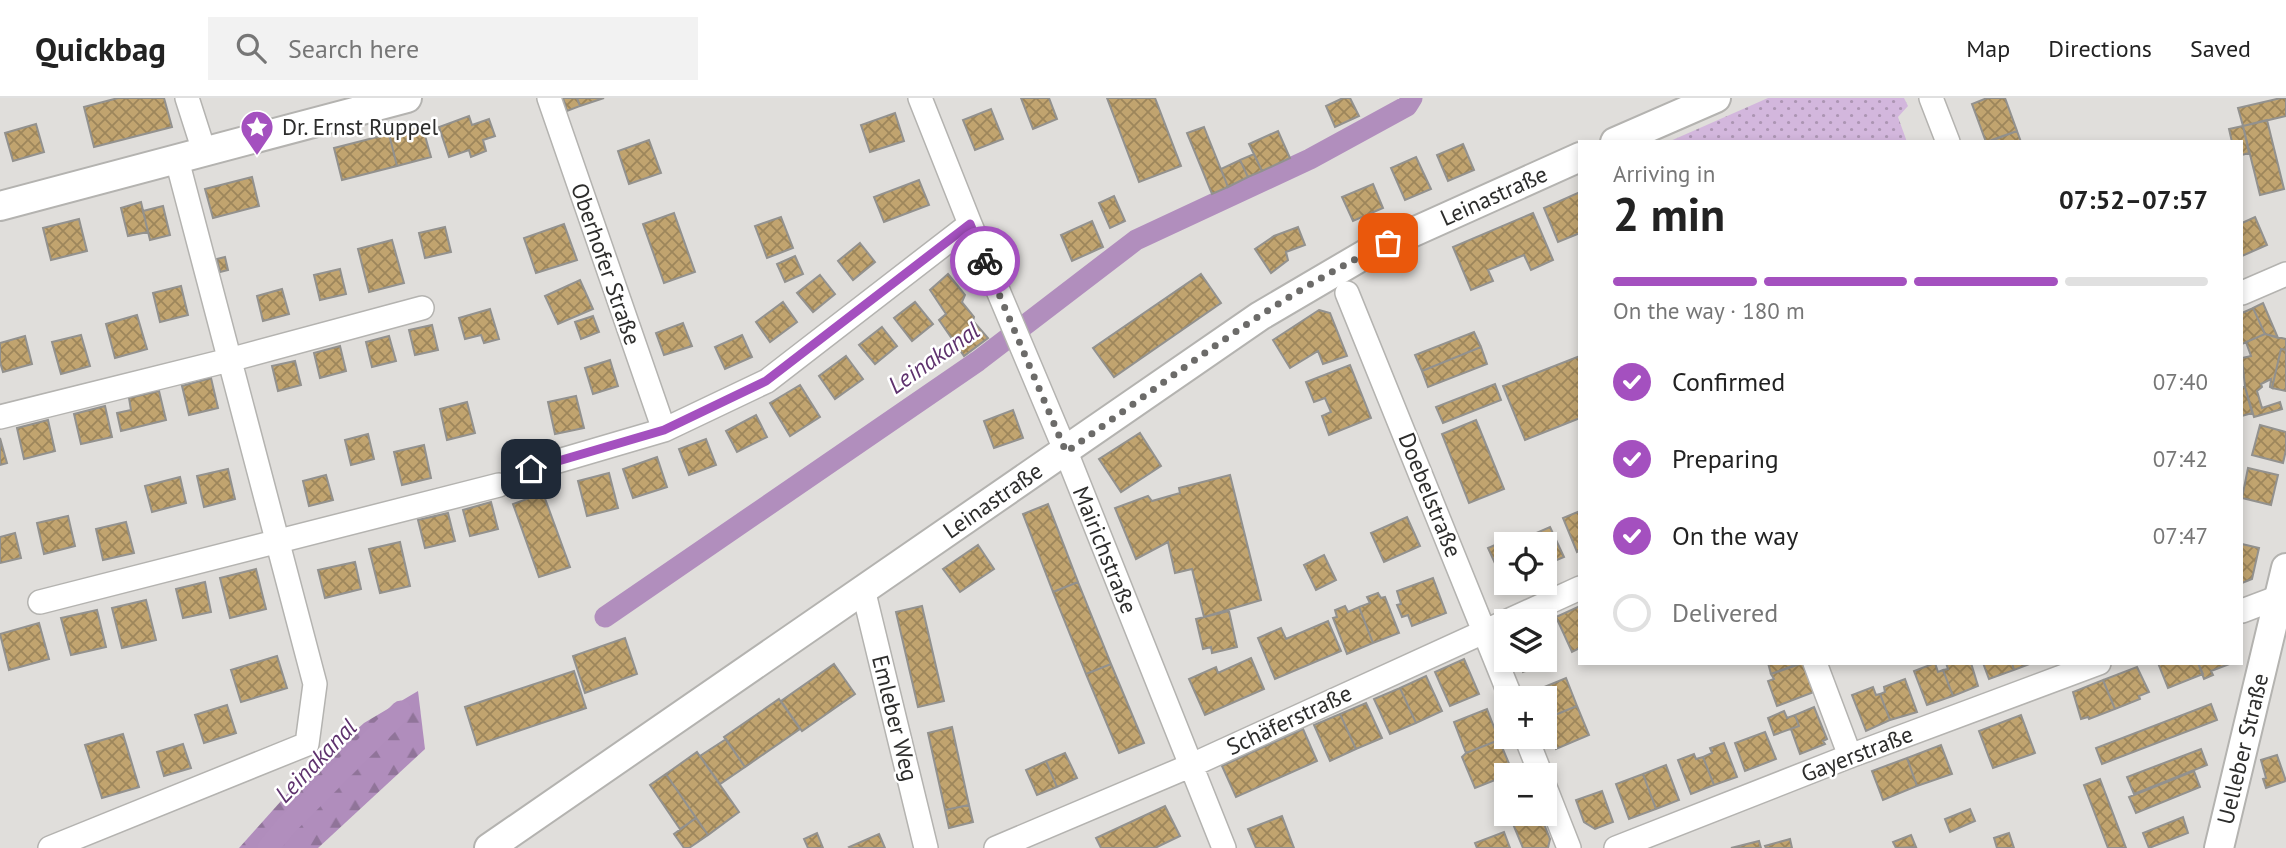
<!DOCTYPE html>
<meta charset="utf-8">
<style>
body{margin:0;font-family:"PT Sans",sans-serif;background:#f2f2f2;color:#222;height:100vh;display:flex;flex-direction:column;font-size:26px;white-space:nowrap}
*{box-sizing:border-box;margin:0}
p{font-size:23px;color:#767676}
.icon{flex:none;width:38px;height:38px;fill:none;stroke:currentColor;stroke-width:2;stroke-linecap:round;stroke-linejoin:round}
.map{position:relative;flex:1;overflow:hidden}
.sheet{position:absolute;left:1578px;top:42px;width:665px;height:525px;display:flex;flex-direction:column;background:#fff;border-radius:0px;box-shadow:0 4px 10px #0003}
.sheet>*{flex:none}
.buttons{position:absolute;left:1494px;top:434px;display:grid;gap:14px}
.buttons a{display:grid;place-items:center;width:63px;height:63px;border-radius:0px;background:#fff;box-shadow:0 4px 10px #0003;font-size:35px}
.pin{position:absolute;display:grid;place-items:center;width:60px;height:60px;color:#fff;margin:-30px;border-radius:14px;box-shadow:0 4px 10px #0006}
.courier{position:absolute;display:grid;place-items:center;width:70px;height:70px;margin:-35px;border:5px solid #a450bf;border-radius:50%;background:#fff;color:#222;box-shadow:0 2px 9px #0007}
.overview em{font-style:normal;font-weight:700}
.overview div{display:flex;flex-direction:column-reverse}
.overview{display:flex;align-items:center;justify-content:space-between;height:119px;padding:0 35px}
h1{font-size:46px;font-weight:700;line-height:52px}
.bar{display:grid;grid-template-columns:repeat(4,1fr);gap:10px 7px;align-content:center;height:84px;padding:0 35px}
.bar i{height:9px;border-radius:5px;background:#e0e0e0}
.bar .on{background:#a450bf}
.bar p{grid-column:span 4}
ol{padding:0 35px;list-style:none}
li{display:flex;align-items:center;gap:21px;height:77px}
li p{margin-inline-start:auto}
li .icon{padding:7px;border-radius:50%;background:#a450bf;color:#fff;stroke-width:4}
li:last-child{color:#767676}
li i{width:38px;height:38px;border:4px solid #e0e0e0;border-radius:50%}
header{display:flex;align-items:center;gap:42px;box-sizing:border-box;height:98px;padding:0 35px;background:#fff;border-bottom:2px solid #e0e0e0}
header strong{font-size:33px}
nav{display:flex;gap:38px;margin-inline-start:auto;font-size:24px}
.search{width:490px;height:63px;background:#f2f2f2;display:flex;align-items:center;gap:18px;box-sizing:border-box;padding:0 24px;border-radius:0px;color:#767676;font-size:26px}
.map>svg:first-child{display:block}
.forest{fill:url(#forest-firs)}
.park{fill:url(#park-dots)}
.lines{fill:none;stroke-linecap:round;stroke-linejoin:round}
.canal{stroke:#b18ebd;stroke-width:21}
.building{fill:url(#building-cross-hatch);stroke:#92918e;stroke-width:2}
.minor-casing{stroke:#b4b3b0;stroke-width:26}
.tertiary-casing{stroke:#b4b3b0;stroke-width:32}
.minor{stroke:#fff;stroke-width:23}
.tertiary{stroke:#fff;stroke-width:28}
.done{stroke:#6c6b69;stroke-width:7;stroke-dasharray:0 12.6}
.route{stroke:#a450bf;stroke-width:9}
.labels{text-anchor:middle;stroke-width:5;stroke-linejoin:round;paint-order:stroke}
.poi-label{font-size:23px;fill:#2d2d2c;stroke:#fff;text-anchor:start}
.street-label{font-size:23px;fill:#2d2d2c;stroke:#fff}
.water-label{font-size:24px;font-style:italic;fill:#5f326e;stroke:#fff}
</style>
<header>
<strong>Quickbag</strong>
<div class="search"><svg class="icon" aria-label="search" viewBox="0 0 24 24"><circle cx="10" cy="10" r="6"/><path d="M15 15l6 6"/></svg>Search here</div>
<nav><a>Map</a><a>Directions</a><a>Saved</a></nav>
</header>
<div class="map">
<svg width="2286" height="750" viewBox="0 0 2286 750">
<defs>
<pattern id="forest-firs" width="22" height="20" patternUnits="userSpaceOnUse" patternTransform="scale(1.75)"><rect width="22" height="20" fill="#b08dbc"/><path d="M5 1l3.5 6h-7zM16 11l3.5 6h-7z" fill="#907499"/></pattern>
<pattern id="park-dots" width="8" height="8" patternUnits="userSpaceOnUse" patternTransform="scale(1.75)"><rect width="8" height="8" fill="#d3b7dd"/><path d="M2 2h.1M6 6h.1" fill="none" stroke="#ac95b3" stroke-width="1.8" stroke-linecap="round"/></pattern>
<pattern id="building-cross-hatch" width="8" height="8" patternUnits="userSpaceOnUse" patternTransform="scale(1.75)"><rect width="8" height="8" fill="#c1a46f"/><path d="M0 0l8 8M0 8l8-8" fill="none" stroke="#9d865b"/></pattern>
</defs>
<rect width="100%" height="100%" fill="#e0dedb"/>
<path class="forest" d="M418,593L425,651L318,750H239L298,684L364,625Z"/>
<path class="park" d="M1768,0H1904L1908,8L1898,19L1907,44H1668Z"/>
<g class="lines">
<path class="canal" d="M605,519L978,263L1136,142L1310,61L1407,8L1412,0
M268,750L286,728L401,613"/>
</g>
<path class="building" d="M118,0H164L172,29L94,49L84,9Z
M563,0H577L580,8L567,13Z
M577,0H604L580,8Z
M1021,0H1049L1057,21L1033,31Z
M1107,0H1155L1181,68L1139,84Z
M1343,0H1350L1359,18L1335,29L1326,8Z
M1987,0H2005L2017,33L1986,44L1972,6Z
M2281,0H2286V18L2243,28L2238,10Z
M991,11L1003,41L975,52L963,22Z
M895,15L904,43L870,54L861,27Z
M469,18L472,27L489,21L495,38L483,42L486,53L471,59L469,52L449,59L439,29Z
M2267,22L2284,91L2260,97L2243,28Z
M36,26L44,54L13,63L5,35Z
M422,27L431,59L397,68L389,36Z
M2243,28L2249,55L2242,57V44H2232L2229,31Z
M1204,29L1228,89L1212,96L1187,35Z
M1278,33L1290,60L1262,73L1249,46Z
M2017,33L2021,44H1988Z
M389,36L397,68L342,82L334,50Z
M649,42L661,75L629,86L618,53Z
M1463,46L1474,72L1448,83L1437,57Z
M1254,56L1262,73L1248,79L1240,62Z
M1416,59L1431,91L1405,102L1391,70Z
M1240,62L1248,79L1228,89L1221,71Z
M252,79L259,108L213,120L205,91Z
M919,82L929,107L884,124L874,99Z
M1373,86L1383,110L1353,123L1342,99Z
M1580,94V135L1558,144L1544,110Z
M1114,98L1125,123L1110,130L1099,105Z
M141,104L148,134L128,138L121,110Z
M163,108L170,137L150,142L143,113Z
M674,115L695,174L664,185L643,126Z
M1533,115L1553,162L1531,172L1524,157L1488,172L1493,183L1471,192L1453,149Z
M781,119L793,150L767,160L755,128Z
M2255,119L2267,147L2242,158V125Z
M79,121L87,153L51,162L43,130Z
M1092,123L1103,149L1072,163L1061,137Z
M564,126L577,162L536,175L524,140Z
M445,129L451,154L425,160L419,135Z
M1298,129L1305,147L1286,154L1288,162L1271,175L1255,151L1274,138Z
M392,142L404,185L369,194L358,151Z
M860,145L875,164L853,182L838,163Z
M795,158L803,176L785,184L777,166Z
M225,159L228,172L220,174L217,161Z
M340,171L346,196L320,202L314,177Z
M948,176L965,197L962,204L974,219L973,223L988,240L964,258L939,222L946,216L930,192Z
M1201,176L1221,205L1114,279L1093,250Z
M820,177L835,196L813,214L797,195Z
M580,182L593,211L558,226L545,198Z
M181,188L188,217L160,224L153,195Z
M282,191L289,216L263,223L257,198Z
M783,204L797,224L770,244L756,224Z
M915,204L933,226L912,243L894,220Z
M2263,205L2278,240L2265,236L2253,210Z
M2253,210L2265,236L2242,246V215Z
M490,211L499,241L484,245L481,237L465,241L459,220Z
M1319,212L1330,215L1347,258L1323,266L1318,253L1290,270L1273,242Z
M137,217L147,251L115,260L106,226Z
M593,218L599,234L581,241L575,224Z
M683,225L692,248L664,257L656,235Z
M432,227L438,252L415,257L409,232Z
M882,229L897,248L875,266L859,247Z
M1474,234L1481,249L1422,273L1415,257Z
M2265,236L2286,241V252L2281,251L2272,290L2270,289L2271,281L2261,286L2262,289L2257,293L2262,310L2280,304L2282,311L2254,319L2245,289L2242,260L2251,258L2246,244Z
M81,237L90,268L61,276L52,244Z
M742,237L752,259L725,271L715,249Z
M25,238L32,266L3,274L0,264V245Z
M389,238L396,263L372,269L366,244Z
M340,248L346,273L320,280L314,255Z
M1481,249L1487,266L1428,289L1422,273Z
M2281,251L2286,252V293L2272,290Z
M846,258L863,281L835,301L819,278Z
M1580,258V320L1525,342L1503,288Z
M610,262L618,288L593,296L585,270Z
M295,263L301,287L278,293L272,268Z
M1350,267L1371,320L1329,337L1322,318L1331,314L1325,300L1314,304L1306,284Z
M211,280L218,310L189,317L182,288Z
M1495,286L1501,302L1443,325L1436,309Z
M800,287L820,319L790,338L770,305Z
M2242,289H2245L2252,315L2242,318Z
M159,293L166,322L121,333L117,315L131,312L129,300Z
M576,298L584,330L555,336L548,304Z
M467,304L475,335L447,342L440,311Z
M105,308L112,339L81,346L74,316Z
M1013,312L1023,340L994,350L984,323Z
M756,317L767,339L737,354L726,333Z
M48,322L55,353L24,361L17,330Z
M1476,322L1504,391L1469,405L1442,336Z
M2260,327L2286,334V352L2283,365L2252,357Z
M1140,335L1161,368L1121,394L1099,361Z
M368,336L374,361L351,367L345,342Z
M0,340L7,365L0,367Z
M706,341L716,367L689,377L679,351Z
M424,347L431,380L402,387L394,354Z
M657,359L667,389L633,400L623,371Z
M2248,370L2278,377L2271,407L2242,400Z
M228,371L235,401L204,409L197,378Z
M609,375L618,410L587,418L578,383Z
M326,377L333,402L309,408L303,383Z
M1230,377L1261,502L1204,519L1192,471L1175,475L1168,444L1136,461L1115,410L1148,398L1152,403L1180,395L1179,390Z
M180,379L186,405L152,414L145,388Z
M543,395L570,469L539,479L513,406Z
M491,404L498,431L470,438L463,412Z
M1048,406L1078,484L1053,494L1023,416Z
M1580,413V452L1577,454L1563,420Z
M448,415L455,443L425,450L418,422Z
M68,418L75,448L44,456L37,425Z
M1407,419L1420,448L1384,464L1371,435Z
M126,424L134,455L103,462L96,431Z
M1550,429L1564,459L1545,467V446H1520L1518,443Z
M15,435L21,460L0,465V439Z
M1511,440L1513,446L1518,443L1520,446H1507V484L1504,485L1488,450Z
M400,444L410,488L380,495L369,451Z
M2242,446L2259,450L2252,481L2242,485Z
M978,447L994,471L960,494L943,471Z
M1324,457L1336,482L1316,492L1304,467Z
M355,464L361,491L325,500L318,472Z
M256,471L266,511L230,520L220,480Z
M1433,480L1446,515L1412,528L1408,517L1402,519L1397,507L1401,506L1397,493Z
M205,484L211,514L183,520L176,491Z
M1078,484L1111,566L1086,576L1053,494Z
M1378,495L1381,500L1385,499L1399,535L1373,545L1359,509L1370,505L1367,499Z
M146,502L156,542L122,550L112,510Z
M922,508L944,603L918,609L896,514Z
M1345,508L1348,514L1359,509L1373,545L1347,556L1333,520L1337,519L1335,512Z
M1580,508V550L1572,554L1556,519Z
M97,512L106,549L71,557L61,520Z
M1229,513L1237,549L1212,555L1211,549L1203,551L1196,521Z
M1328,523L1341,553L1275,581L1258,540L1281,530L1286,541Z
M39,525L49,561L9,572L0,536Z
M625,540L637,576L585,595L573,558Z
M1545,545L1552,562L1523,574L1518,562H1545Z
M277,558L287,590L241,604L231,572Z
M1251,560L1264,591L1205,617L1189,581L1216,569L1218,575Z
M1464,561L1479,596L1450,608L1435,574Z
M1768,565H1800L1771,576Z
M1803,565L1814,594L1777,608L1768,583L1774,581L1771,576Z
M1935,565L1938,574L1943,572L1953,598L1927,607L1914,573Z
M1946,565H1971L1978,588L1953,598L1943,572L1948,571Z
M1983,565H2012L2014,572L1989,581Z
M2012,565H2032L2014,572Z
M2158,565H2198L2203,576L2168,590Z
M2198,565H2232L2211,573L2213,577L2204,581Z
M834,566L855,596L802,633L781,603Z
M1111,566L1144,645L1119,655L1086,576Z
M2137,569L2149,594L2139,598L2140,601L2115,611L2103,582Z
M574,573L586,610L477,647L465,609Z
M1426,578L1442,613L1416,625L1400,590Z
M1566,580L1577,608L1545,621V600H1535L1532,594Z
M1905,581L1917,614L1890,622L1880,596L1885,594L1884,589Z
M2103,582L2115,611L2089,621L2088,619L2081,621L2073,594Z
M1873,589L1876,597L1880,596L1890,622L1866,633L1852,597Z
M1400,590L1416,625L1390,636L1374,601Z
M779,601L800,631L745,669L724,639Z
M1366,605L1382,640L1356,651L1340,616Z
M2211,606L2217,622L2102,666L2096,650Z
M227,607L236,635L204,645L195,617Z
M1577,608L1589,637L1556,651L1545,621Z
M1814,609L1827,641L1823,643L1825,646L1800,656L1791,631L1799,628L1795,617Z
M1487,611L1499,642L1466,655L1454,624Z
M1784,613L1787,620L1795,617L1799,628L1774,637L1768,620Z
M1340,616L1356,651L1330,663L1314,627Z
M2021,617L2035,655L1993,670L1979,633Z
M952,629L969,707L945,712L928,635Z
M1303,631L1317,663L1236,699L1222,668Z
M1765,634L1776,661L1745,673L1735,645Z
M123,636L139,689L102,700L85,647Z
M726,641L745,669L720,686L700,658Z
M1499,642L1513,675L1475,690L1462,659L1466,655Z
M1724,645L1737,679L1714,687L1703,659L1712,655L1710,650Z
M183,646L191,670L164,678L157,654Z
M1941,647L1952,676L1917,688L1907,660Z
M2201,651L2207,667L2134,696L2127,679Z
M697,654L739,714L708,737L666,676Z
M1065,655L1077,680L1057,689L1046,663Z
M1694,656L1696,661L1703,659L1714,687L1691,696L1678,662Z
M2277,657L2286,683L2266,690L2263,681L2266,680L2261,662Z
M1907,660L1917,688L1883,702L1872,673Z
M1046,663L1057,689L1037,697L1026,672Z
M1666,667L1679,702L1656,711L1643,676Z
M2194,673L2200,689L2136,715L2129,699Z
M666,676L696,720L680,731L650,687Z
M1643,676L1656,711L1629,721L1616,686Z
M2100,681L2126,750H2108L2084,687Z
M1602,693L1613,724L1595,731L1584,724L1576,702Z
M969,707L973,724L949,730L945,712Z
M1165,708L1180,738L1155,750H1101L1096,740Z
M1970,711L1975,723L1950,734L1945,721Z
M1540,716L1550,741L1548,750H1523L1513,726Z
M1282,718L1294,750H1256L1248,731Z
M2183,719L2188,735L2149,750L2143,735Z
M696,720L708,737L689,750H684L674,736Z
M1504,734L1510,750H1477L1475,745Z
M817,735L823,750H808L804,741Z
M2009,735L2014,750H1997L1994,740Z
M879,736L885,750H850L849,749Z
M1911,737L1916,749L1896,750L1893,744Z
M1790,741L1792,750H1766L1765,748Z
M1759,743L1761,750H1731Z"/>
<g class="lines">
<defs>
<path id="minor" d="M187,0L204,53
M549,0L664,332
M920,0L970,126L1066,354L1224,750
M1931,0L1948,44
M1347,195L1511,600
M2242,195L2286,176
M0,319L229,262L422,210
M531,371L664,332L767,283L970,126
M863,491L926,750
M40,504L499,387
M2242,513L2279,499
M1815,565L1850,658
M1526,639L1541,677
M1545,689L1569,750
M50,750L307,646L315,586L177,62
M996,750L1192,667L1580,490
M1616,750L1850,658L2099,565"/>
<g id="tertiary">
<path d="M1615,44L1716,0"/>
<path d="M0,108L407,0"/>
<path id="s1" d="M489,750L1260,218L1369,154L1580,59"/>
<path id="s2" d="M2219,750L2286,470"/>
</g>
</defs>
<use href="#minor" class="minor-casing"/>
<use href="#tertiary" class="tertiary-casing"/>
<use href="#minor" class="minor"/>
<use href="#tertiary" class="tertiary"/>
</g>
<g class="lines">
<path class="done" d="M985,163L1066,354C1169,282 1273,199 1388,145"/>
<path class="route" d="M531,371L664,332L766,283L970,126L985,163"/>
</g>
<defs>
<symbol id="sight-pin" viewBox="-11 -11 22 30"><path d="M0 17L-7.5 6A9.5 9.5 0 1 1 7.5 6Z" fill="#a450bf" stroke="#fff"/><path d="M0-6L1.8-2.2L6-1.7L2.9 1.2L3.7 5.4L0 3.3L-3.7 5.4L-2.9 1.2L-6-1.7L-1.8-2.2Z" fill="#fff"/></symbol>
</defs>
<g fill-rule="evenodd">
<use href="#sight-pin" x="238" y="10" width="38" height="52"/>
</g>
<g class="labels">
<g class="poi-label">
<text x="282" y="37">Dr. Ernst Ruppel</text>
</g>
<g class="street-label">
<text dy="8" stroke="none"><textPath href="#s1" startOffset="1200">Leinastraße</textPath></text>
<text transform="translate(606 166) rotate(71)" y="8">Oberhofer Straße</text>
<text transform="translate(1430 397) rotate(68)" y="8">Doebelstraße</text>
<text dy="8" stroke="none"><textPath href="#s1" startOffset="612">Leinastraße</textPath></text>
<text transform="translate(1105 452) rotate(68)" y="8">Mairichstraße</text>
<text transform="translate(895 620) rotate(76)" y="8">Emleber Weg</text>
<text transform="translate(1289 622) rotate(-25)" y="8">Schäferstraße</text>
<text dy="8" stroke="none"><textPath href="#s2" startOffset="102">Uelleber Straße</textPath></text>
<text transform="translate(1857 656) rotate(-21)" y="8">Gayerstraße</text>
</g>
<g class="water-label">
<text transform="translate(934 260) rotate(-35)" y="8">Leinakanal</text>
<text transform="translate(316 663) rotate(-46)" y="8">Leinakanal</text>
</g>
</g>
</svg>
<div class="buttons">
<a><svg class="icon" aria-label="locate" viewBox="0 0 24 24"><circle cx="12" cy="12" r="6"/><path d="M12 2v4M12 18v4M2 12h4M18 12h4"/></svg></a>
<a><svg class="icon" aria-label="layers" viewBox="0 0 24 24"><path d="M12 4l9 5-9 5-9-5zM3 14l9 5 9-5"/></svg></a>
<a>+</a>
<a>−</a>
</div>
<div class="pin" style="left:1388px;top:145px;background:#ea580c"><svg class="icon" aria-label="bag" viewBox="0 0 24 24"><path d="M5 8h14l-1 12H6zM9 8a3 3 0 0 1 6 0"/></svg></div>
<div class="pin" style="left:531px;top:371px;background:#1f2937"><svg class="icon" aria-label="home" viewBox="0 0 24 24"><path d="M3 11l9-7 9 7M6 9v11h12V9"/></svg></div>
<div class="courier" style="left:985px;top:163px"><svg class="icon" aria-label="bike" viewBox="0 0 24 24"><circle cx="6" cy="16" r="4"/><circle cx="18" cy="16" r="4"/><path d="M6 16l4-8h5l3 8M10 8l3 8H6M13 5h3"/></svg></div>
<section class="sheet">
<div class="overview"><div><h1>2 min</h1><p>Arriving in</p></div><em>07:52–07:57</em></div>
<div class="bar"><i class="on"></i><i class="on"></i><i class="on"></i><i></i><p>On the way · 180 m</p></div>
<ol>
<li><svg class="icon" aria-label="check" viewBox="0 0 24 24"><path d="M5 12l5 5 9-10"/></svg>Confirmed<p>07:40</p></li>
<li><svg class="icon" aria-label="check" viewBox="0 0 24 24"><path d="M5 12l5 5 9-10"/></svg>Preparing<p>07:42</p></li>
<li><svg class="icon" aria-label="check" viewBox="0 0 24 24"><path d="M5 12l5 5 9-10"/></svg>On the way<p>07:47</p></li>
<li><i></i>Delivered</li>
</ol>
</section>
</div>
